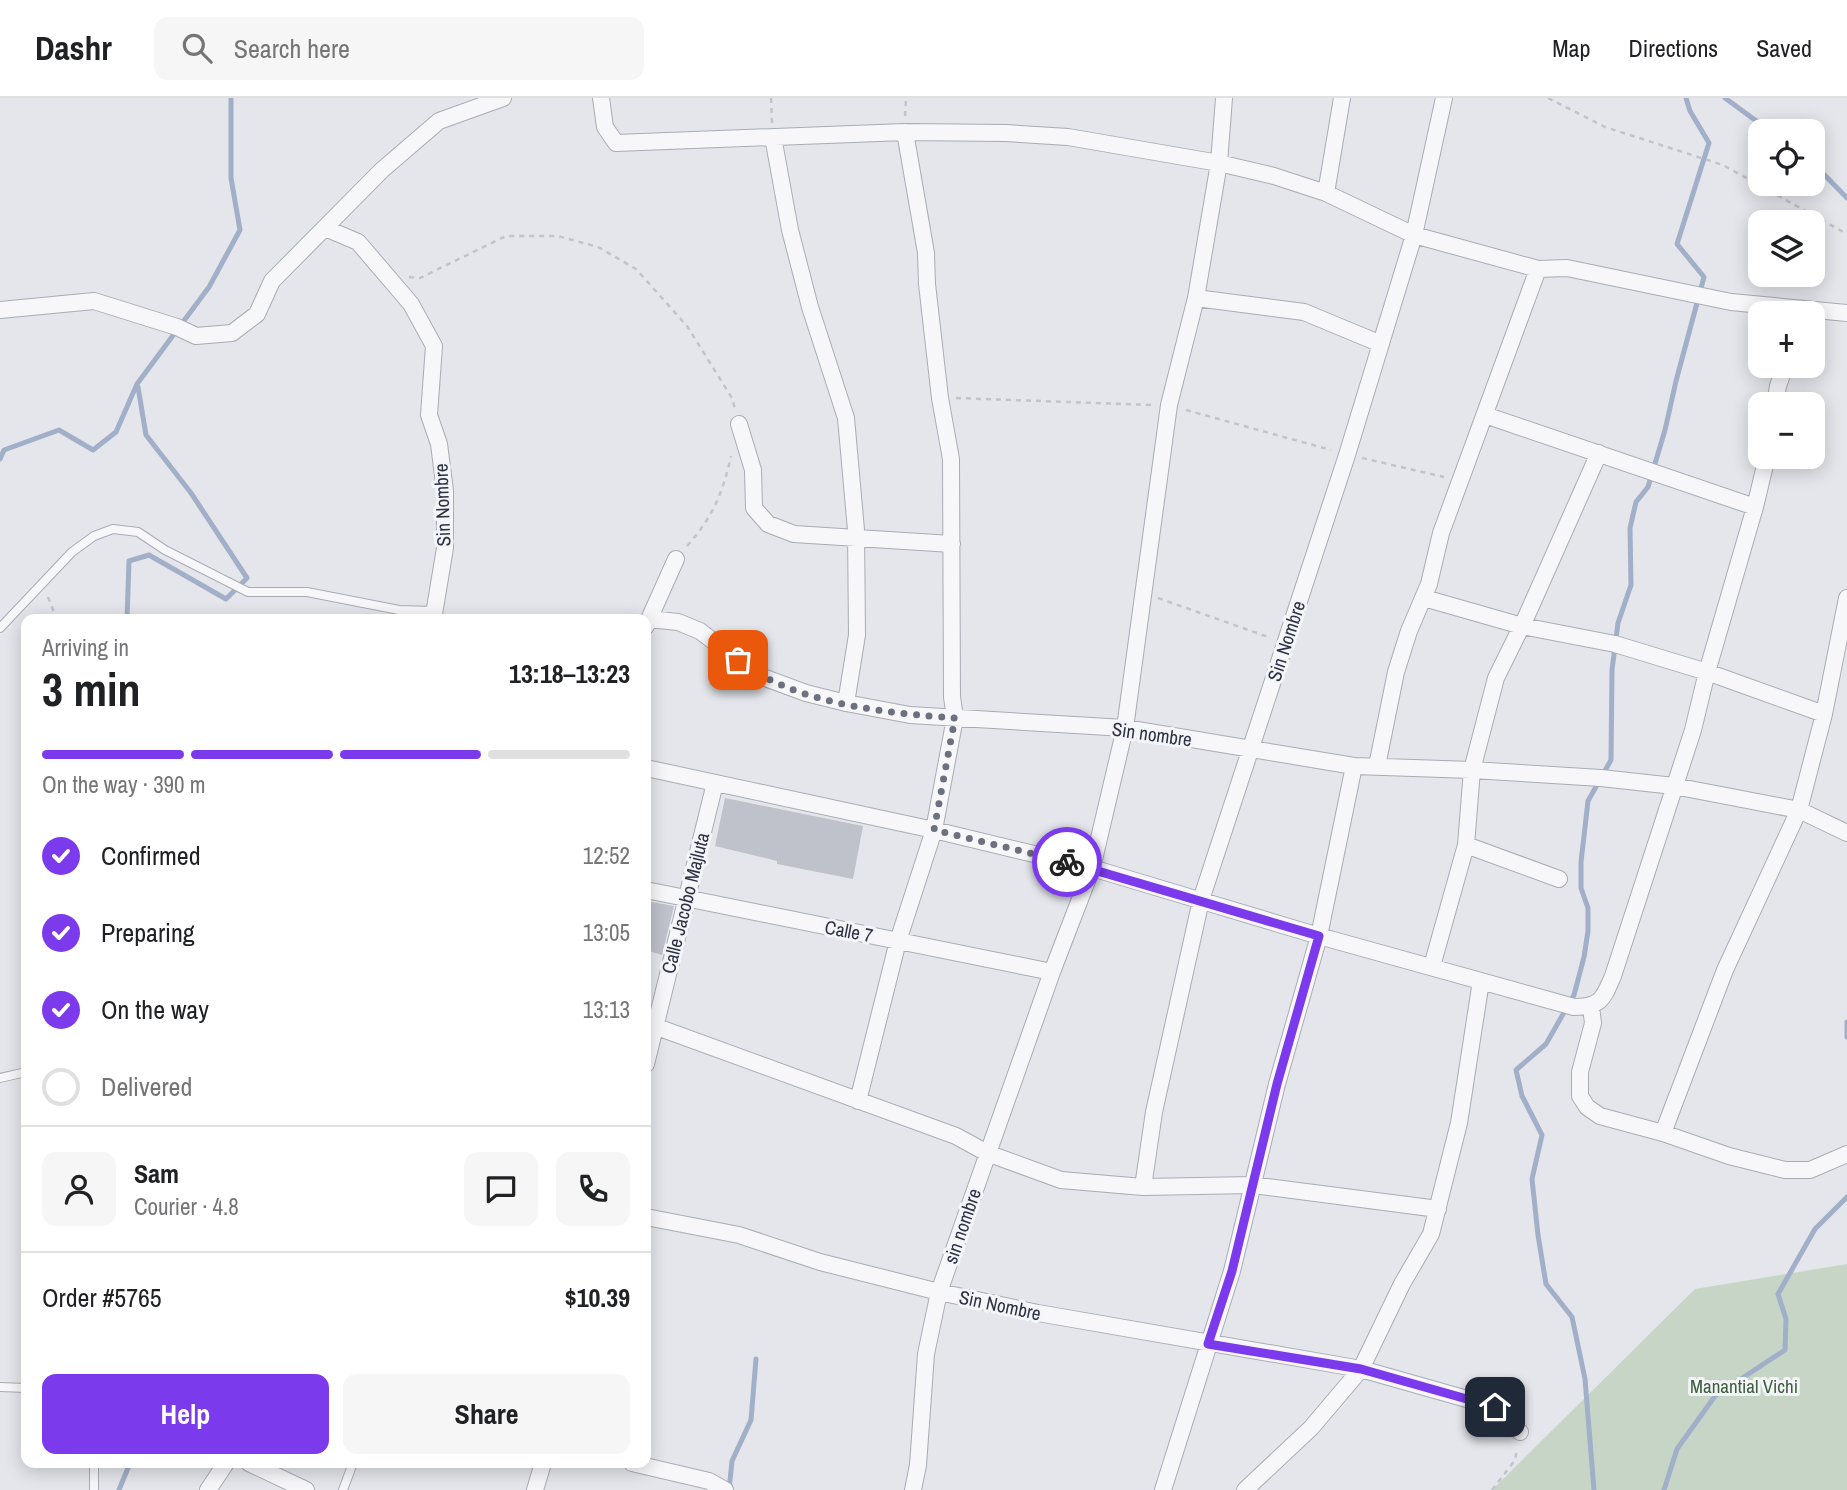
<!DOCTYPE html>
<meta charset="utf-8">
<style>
body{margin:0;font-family:"Archivo Narrow",sans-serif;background:#f6f6f6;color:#202124;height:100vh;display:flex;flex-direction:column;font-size:26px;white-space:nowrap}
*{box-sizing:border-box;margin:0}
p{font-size:23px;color:#757577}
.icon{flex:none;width:38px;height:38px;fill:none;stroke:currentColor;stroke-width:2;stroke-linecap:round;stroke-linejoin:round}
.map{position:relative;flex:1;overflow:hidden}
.panel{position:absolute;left:21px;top:516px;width:630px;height:854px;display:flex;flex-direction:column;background:#fff;border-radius:14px;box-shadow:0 4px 18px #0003}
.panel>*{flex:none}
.tools{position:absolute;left:1748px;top:21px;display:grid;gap:14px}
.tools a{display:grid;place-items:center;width:77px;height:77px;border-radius:14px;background:#fff;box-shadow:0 4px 18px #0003;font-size:35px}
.pin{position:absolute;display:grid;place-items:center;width:60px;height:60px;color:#fff;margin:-30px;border-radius:14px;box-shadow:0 4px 10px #0006}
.courier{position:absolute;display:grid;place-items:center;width:70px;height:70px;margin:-35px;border:5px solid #7c3aed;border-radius:50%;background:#fff;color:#222;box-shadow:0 2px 9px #0007}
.summary em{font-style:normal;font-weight:700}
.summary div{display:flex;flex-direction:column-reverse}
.summary{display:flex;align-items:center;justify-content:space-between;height:119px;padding:0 21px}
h1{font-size:46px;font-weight:700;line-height:52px}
.bar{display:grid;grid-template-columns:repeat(4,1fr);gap:10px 7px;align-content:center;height:84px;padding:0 21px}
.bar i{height:9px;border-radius:5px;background:#e0e0e0}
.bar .selected{background:#7c3aed}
.bar p{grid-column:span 4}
.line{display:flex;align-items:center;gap:18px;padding:0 21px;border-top:2px solid #e0e0e0}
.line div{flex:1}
.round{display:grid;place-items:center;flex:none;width:74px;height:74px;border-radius:14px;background:#f6f6f6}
ol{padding:0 21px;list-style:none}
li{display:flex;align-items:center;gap:21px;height:77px}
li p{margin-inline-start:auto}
li .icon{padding:7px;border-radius:50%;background:#7c3aed;color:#fff;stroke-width:4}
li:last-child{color:#757577}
li i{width:38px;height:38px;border:4px solid #e0e0e0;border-radius:50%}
.cta{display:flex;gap:14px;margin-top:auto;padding:14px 21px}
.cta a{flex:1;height:80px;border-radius:14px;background:#7c3aed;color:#fff;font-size:28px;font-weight:700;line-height:80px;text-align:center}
.cta a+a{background:#f6f6f6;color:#202124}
header{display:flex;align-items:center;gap:42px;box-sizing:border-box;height:98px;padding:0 35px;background:#fff;border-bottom:2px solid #e0e0e0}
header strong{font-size:33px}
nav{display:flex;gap:38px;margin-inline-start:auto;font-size:24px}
.search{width:490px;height:63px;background:#f6f6f6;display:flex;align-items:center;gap:18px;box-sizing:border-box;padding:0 24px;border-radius:14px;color:#757577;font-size:26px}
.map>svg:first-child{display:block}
.green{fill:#c7d5c6}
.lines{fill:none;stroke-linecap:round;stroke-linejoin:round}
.stream{stroke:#a2afc8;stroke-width:5}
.building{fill:#bfc1cb}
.lane-casing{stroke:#a9acb5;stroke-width:10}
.street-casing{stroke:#a9acb5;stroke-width:18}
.path{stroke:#c2c4ca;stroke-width:2.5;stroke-dasharray:5 5;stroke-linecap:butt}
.lane{stroke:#f7f7fa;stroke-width:8}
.street{stroke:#f7f7fa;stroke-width:16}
.done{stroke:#6d707e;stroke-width:7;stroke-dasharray:0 12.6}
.route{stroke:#7c3aed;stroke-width:9}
.labels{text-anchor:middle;stroke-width:6;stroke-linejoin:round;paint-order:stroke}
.street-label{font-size:19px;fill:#2d3143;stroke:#f4f5f8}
.park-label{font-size:19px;fill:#3c5e3b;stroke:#f4f5f8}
</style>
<header>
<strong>Dashr</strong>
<div class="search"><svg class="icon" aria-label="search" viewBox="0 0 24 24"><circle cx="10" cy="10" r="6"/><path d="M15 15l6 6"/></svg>Search here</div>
<nav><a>Map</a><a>Directions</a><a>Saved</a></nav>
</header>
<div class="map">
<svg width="1847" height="1392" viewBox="0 0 1847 1392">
<rect width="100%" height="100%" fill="#e4e6eb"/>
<path class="green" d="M1847,1166V1392H1492L1695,1191Z"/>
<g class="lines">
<path class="stream" d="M1725,0L1770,33
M1813,65L1847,100
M0,361L4,352L59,332L93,352L116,334L137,286L209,189L240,132L231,80V0
M127,522L129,463L149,457L226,501L247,480L191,395L146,337L138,289
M1847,924V939
M119,1392L130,1365
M729,1392L732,1363L751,1322L756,1261
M1594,1392L1585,1281L1572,1219L1546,1186L1538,1137L1532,1081L1542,1037L1522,998L1516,972L1546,946L1574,897L1584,859L1588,833V810L1581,790V764L1588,703L1611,662L1612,572L1618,525L1631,487L1630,430L1636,404L1648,389L1665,332L1676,283L1704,179L1677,146L1709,45L1690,13L1686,0
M1664,1392L1677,1351L1715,1298L1785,1252L1786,1221L1778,1196L1815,1131L1847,1099"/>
</g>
<path class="building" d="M725,700L863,728L853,781L777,766V763L715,748Z
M646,803L674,808L662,857L646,852Z"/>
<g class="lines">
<defs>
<path id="lane" d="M0,530L72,454L94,438L113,431L138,434L165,452L248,494H307L399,512L432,513
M0,980L26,974
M0,1289L26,1290
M94,1365V1392
M343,1392L353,1365"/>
<path id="street" d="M601,0L605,29L616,45L905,34L1006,35L1068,39L1219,65L1274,78L1326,95L1414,137L1538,171L1567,170L1731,204L1847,215
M773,39L790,132L810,209L846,320L856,432L857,537L846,605
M1326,95L1342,0
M325,130L358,144L411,206L434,248L429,317L439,346L445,393V450L433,522
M1196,200L1304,214L1381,246
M0,212L94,203L177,229L196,238L232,235L257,216L272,183L382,72L439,23L503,0
M1775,306L1778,288L1785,268
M1485,317L1755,409
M739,326L753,372L754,410L768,426L794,436L952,446
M1424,500L1522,528L1615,546L1707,574L1824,616
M649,521L678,524L700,533L757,577L806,595L846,605L910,617L1125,630L1354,668L1472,672L1601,680L1674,688L1799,712L1847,735
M646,528L676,461
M1377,668L1396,574L1409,533L1429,486L1441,435L1538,171
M646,670L934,732L1092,770L1319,838L1574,909C1601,909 1603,901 1613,878L1693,632L1707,574L1755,409L1767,359
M1466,747L1559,781
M646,792L1052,874
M1432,868L1466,747L1472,672L1496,580L1527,517L1599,355
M1591,909L1593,925L1580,974V998L1587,1009L1600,1018L1663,1035L1729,1058L1785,1072H1810L1847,1056
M646,925L956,1038L987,1055L1061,1082L1143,1089L1253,1087L1438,1111
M646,966L715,685
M858,1003L898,843L934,732L955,620L952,599L951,361L940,300L927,186L926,155L905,34
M1663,1035L1725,872L1799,712L1824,616L1847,500
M1143,1089L1154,1014L1201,802L1347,357L1414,137L1444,0
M646,1119L739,1137L820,1164L939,1194L1038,1215L1361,1271L1495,1309L1520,1334
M249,1365L306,1392
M632,1365L709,1383L725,1392
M208,1392L226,1365
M535,1392L543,1365
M913,1392L918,1367L926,1256L939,1194L1052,874L1092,770L1125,630L1169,307L1196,200L1219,65L1224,0
M1163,1392L1232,1173L1277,986L1319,838L1354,668
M1245,1392L1311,1330L1361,1271L1402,1186L1431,1136L1459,1025L1481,883"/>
</defs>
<use href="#lane" class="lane-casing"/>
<use href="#street" class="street-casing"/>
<path class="path" d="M771,0L772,25
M1548,0L1605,29L1723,67L1847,136
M905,18L906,0
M409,179L420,180L506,138H558L598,149L636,171L687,228L732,300L735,311
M956,300L1152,307
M1186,312L1331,352
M1362,360L1444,379
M687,448C712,420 723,395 731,358
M48,499L57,522
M1158,500L1271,540
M1492,1392L1515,1362L1517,1351"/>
<use href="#lane" class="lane"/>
<use href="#street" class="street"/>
</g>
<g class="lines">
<path class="done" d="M738,562C794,606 886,615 955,620L934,732L1067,764"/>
<path class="route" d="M1067,764L1319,838L1277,986L1232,1173L1208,1246L1361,1271L1495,1309"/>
</g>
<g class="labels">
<g class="street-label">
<text transform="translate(442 407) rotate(-92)" y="7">Sin Nombre</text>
<text transform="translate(1286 543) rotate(-72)" y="7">Sin Nombre</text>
<text transform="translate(1152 636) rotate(8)" y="7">Sin nombre</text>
<text transform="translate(685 805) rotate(-76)" y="7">Calle Jacobo Majluta</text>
<text transform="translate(849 833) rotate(11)" y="7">Calle 7</text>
<text transform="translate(962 1128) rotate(-71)" y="7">sin nombre</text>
<text transform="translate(1000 1207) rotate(12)" y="7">Sin Nombre</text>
</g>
<g class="park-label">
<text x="1744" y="1295">Manantial Vichi</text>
</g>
</g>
</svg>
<div class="tools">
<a><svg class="icon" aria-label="locate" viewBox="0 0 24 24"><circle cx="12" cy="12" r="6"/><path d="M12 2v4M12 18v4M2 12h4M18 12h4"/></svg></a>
<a><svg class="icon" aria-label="layers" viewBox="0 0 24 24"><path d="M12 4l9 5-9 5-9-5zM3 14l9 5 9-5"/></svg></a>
<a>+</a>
<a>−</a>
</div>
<div class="pin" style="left:738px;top:562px;background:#ea580c"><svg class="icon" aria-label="bag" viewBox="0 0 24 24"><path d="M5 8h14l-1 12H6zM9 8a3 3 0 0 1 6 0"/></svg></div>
<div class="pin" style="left:1495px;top:1309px;background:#1f2937"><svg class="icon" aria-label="home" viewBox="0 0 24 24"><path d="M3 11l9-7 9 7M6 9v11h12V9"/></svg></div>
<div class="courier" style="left:1067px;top:764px"><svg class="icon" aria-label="bike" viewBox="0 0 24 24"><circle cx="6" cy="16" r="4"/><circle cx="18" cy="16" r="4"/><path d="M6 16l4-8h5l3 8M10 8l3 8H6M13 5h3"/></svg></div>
<section class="panel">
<div class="summary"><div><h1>3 min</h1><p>Arriving in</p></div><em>13:18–13:23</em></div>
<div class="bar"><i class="selected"></i><i class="selected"></i><i class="selected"></i><i></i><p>On the way · 390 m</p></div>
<ol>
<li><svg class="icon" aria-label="check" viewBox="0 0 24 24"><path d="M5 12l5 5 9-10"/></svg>Confirmed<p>12:52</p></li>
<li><svg class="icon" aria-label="check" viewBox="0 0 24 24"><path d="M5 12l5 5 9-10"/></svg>Preparing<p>13:05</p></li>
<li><svg class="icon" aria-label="check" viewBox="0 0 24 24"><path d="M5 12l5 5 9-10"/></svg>On the way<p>13:13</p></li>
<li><i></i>Delivered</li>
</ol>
<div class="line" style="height:126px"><a class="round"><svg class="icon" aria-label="person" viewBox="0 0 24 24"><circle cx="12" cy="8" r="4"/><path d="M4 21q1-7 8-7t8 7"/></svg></a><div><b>Sam</b><p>Courier · 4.8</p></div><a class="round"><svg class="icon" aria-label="chat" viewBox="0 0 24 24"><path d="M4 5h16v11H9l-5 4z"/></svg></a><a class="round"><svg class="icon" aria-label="phone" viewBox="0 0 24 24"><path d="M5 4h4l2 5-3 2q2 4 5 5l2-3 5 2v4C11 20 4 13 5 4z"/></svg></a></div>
<div class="line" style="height:91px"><div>Order #5765</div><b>$10.39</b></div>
<div class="cta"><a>Help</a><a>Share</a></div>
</section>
</div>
